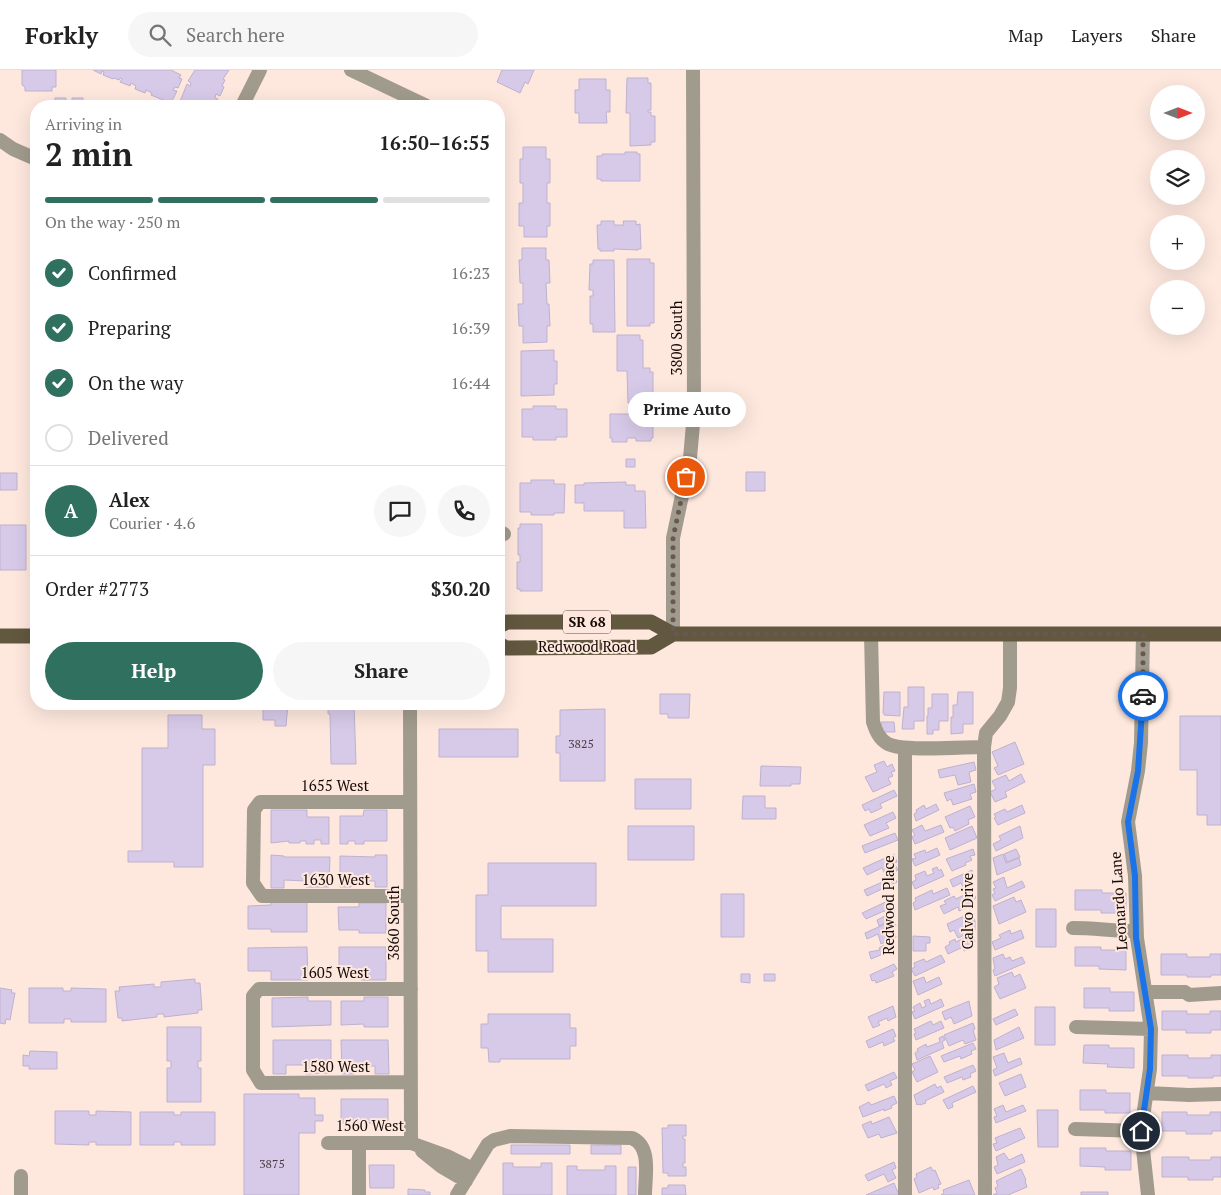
<!DOCTYPE html>
<meta charset="utf-8">
<style>
body{margin:0;font-family:"PT Serif",serif;background:#f6f6f6;color:#222;height:100vh;display:flex;flex-direction:column;font-size:19px;white-space:nowrap}
*{box-sizing:border-box;margin:0}
p{font-size:16px;color:#767676}
.icon{flex:none;width:28px;height:28px;fill:none;stroke:currentColor;stroke-width:2;stroke-linecap:round;stroke-linejoin:round}
.map{position:relative;flex:1;overflow:hidden}
.side{position:absolute;left:30px;top:30px;width:475px;height:610px;display:flex;flex-direction:column;background:#fff;border-radius:20px;box-shadow:0 5px 20px #0002}
.side>*{flex:none}
.needle{width:32px;rotate:90deg}
.fabs{position:absolute;left:1150px;top:15px;display:grid;gap:10px}
.fabs a{display:grid;place-items:center;width:55px;height:55px;border-radius:50%;background:#fff;box-shadow:0 5px 20px #0002;font-size:25px}
.pin{position:absolute;display:grid;place-items:center;width:42px;height:42px;color:#fff;margin:-21px;border:2px solid #fff;border-radius:50%;box-shadow:0 1px 5px #0007}
.courier{position:absolute;display:grid;place-items:center;width:50px;height:50px;margin:-25px;border:4px solid #1a73e8;border-radius:50%;background:#fff;color:#222;box-shadow:0 1px 6px #0007}
.bubble{position:absolute;height:35px;border-radius:18px;background:#fff;box-shadow:0 5px 20px #0002;font-size:16px;font-weight:800;line-height:35px;text-align:center}
.overview em{font-style:normal;font-weight:800}
.overview div{display:flex;flex-direction:column-reverse}
.overview{display:flex;align-items:center;justify-content:space-between;height:85px;padding:0 15px}
h1{font-size:32px;font-weight:800;line-height:38px}
.bar{display:grid;grid-template-columns:repeat(4,1fr);gap:8px 5px;align-content:center;height:60px;padding:0 15px}
.bar i{height:6px;border-radius:4px;background:#e0e0e0}
.bar .selected{background:#30705f}
.bar p{grid-column:span 4}
.line{display:flex;align-items:center;gap:12px;padding:0 15px;border-top:1px solid #e0e0e0}
.line div{flex:1}
.round{display:grid;place-items:center;flex:none;width:52px;height:52px;border-radius:26px;background:#f6f6f6}
ol{padding:0 15px;list-style:none}
li{display:flex;align-items:center;gap:15px;height:55px}
li p{margin-inline-start:auto}
li .icon{padding:5px;border-radius:50%;background:#30705f;color:#fff;stroke-width:4}
li:last-child{color:#767676}
li i{width:28px;height:28px;border:2px solid #e0e0e0;border-radius:50%}
.button{display:flex;gap:10px;margin-top:auto;padding:10px 15px}
.button a{flex:1;height:58px;border-radius:30px;background:#30705f;color:#fff;font-size:20px;font-weight:800;line-height:58px;text-align:center}
.button a+a{background:#f6f6f6;color:#222}
header{display:flex;align-items:center;gap:30px;box-sizing:border-box;height:70px;padding:0 25px;background:#fff;border-bottom:1px solid #e0e0e0}
header strong{font-size:24px}
nav{display:flex;gap:28px;margin-inline-start:auto;font-size:18px}
.search{width:350px;height:45px;background:#f6f6f6;display:flex;align-items:center;gap:12px;box-sizing:border-box;padding:0 18px;border-radius:28px;color:#767676;font-size:19px}
.map>svg:first-child{display:block}
.building{fill:#d7cae9;stroke:#beb1cf}
.lines{fill:none;stroke-linecap:round;stroke-linejoin:round}
.minor{stroke:#a19b8e;stroke-width:14}
.major{stroke:#625840;stroke-width:15}
.done{stroke:#675851;stroke-width:5;stroke-dasharray:0 9}
.route{stroke:#1a73e8;stroke-width:6}
.labels{text-anchor:middle;stroke-width:4;stroke-linejoin:round;paint-order:stroke}
.number-label{font-size:12px;fill:#463a3e}
.shield{fill:#fee8de;stroke:#5b4d46;stroke-width:1}
.shield-label{font-size:14px;font-weight:bold;fill:#150a05}
.street-label{font-size:15px;fill:#150a05;stroke:#fee8de}
</style>
<header>
<strong>Forkly</strong>
<div class="search"><svg class="icon" aria-label="search" viewBox="0 0 24 24"><circle cx="10" cy="10" r="6"/><path d="M15 15l6 6"/></svg>Search here</div>
<nav><a>Map</a><a>Layers</a><a>Share</a></nav>
</header>
<div class="map">
<svg width="1221" height="1125" viewBox="0 0 1221 1125">
<rect width="100%" height="100%" fill="#fee8de"/>
<path class="building" d="M22,0H56V17H52V21H25V17L22,15Z
M93,0H171L181,5L179,8L182,9L178,18L175,17L173,20L177,21L172,31L169,30L168,32L151,25L152,23L146,20L145,23L135,19L136,16L131,13L130,16L120,12L122,9L120,8L119,10L114,8L113,9L103,5L104,2L102,1L101,4Z
M195,0H229L223,9L225,10L222,16L224,17L220,26L216,24L215,28L218,29L215,36H176L181,29L187,14L190,16L191,13L188,11Z
M502,0H534L528,14L525,12L520,23L497,12Z
M627,8H648V13H651V40H648V42H651V46H655V72H651V75L630,76V43H626Z
M579,9H606V20H610V42H606L607,53H579V43H575V20H579Z
M55,28H66V31H72V28H83V31L94,33V36H45V33L55,31Z
M523,77H546V89H550V113H547V133H550V156H547V167H524V156H519V133H523V113H520V89H523Z
M625,82H637V84H640V111H601V109H597V86H602V84H625Z
M601,151H614V155H624L623,151H636V155L640,154L641,179H638V180L614,179V181H600V179H598L597,155H601Z
M522,178H546V190H549L550,213H546L547,234H549L550,256H547V272L523,273V256H519L518,234H523V213H520L519,190H522Z
M627,189H650V193H654V253H650V256H627Z
M593,190H614L615,262H593V254H590V226H593V220H589L590,194H593Z
M617,265H640V270H643V298H650V302H653V329H650V333H628L627,301H617Z
M554,280V291H557V314H554V325L521,326V281Z
M533,336H556V339H567V367H556V370H533V367H522V339H533Z
M610,344H653V368H651V371H636V368H627V372H612V368H610Z
M626,389H635V397H626Z
M746,402H765V421H746Z
M0,403H17V420H0Z
M531,410H554V414H565L564,443H554V445H531V442H520V413H531Z
M626,412V415H635V421H645L646,458H624V441H584V433H575V415H584V413Z
M520,454H542V521H520V519H517V492H520V485H518V458H520Z
M0,455H26V500H0Z
M908,617H924V651H914V659H902L904,637H908Z
M884,622H900V646L884,645V643H883Z
M958,622H973V654H963V663L951,664V647H953V635H957Z
M660,624H690L689,648H668V644H660Z
M932,624H948V651H939V660H933V664H927V646H928V638H932Z
M263,634H288L286,656H275V650H263Z
M301,634H354L356,694H331L330,644H328V636H301Z
M605,639V711H560V683H556V666H560V640Z
M168,645H202V659H215V695H203V797H174V792H128V781H142V678H168Z
M1180,646H1221V755H1207V745H1197V700H1180Z
M881,652H894L895,662H881Z
M439,659H518V687H439Z
M1015,672L1024,694L998,705L994,698L998,696L992,682Z
M884,691L887,697L892,694L895,701L891,702L893,706L888,708L891,714L873,722L865,707L877,702L874,695Z
M974,692L976,700L969,702L971,712L958,715L955,705L940,708L938,700Z
M761,696L801,697L800,714H791V716H760Z
M1021,704L1025,712L1005,722L1007,727L995,732L990,722L996,719L992,711L1006,705L1009,711Z
M635,709H691V739H635Z
M974,714L976,722L970,724L972,729L953,735L951,729L947,731L944,723Z
M894,720L897,726L880,734L882,738L871,743L869,739L865,741L862,735Z
M743,726H765V738H776V749H742Z
M936,734L939,740L916,751L914,744L917,742L916,740L924,735L926,739Z
M1022,735L1025,743L998,755L994,748L996,747L994,744L1005,739L1007,742Z
M970,736L975,747L968,750L969,754L955,761L953,757L950,758L945,747Z
M271,740H307V747H329V774H321V770H314V774H306V771H300V773H289V771L271,773Z
M364,740H387V771H364V774H355V771H348V774H340V746H363Z
M893,742L896,748L886,753L889,758L870,766L864,755Z
M922,755L925,761L941,755L944,762L915,774L912,767L915,765L912,760Z
M628,756H694V790H628Z
M972,756L977,768L950,780L945,768Z
M1020,756L1023,768L996,781L993,774L1001,770L999,766Z
M895,763L898,770L865,783L862,776Z
M937,778L940,785L915,796L912,789L916,788L914,784L925,780L926,783Z
M973,779L975,785L970,786L972,790L965,793L966,795L952,801L946,789Z
M1016,779L1020,787L1007,792L1004,784Z
M894,784L897,792L894,793L898,800L886,806L882,798L867,805L863,798Z
M1003,784L1006,793L1019,788L1021,795L997,805L993,788Z
M271,785L284,786V787H330L329,817H306V811L284,810V818H271Z
M375,785H387V817H375V811H352L351,817H340V786L375,787Z
M488,793H596V836H501V869H553V902H488V881H476V825H488Z
M937,797L939,801L941,799L944,806L915,819L912,812L916,810L915,805L925,801L927,806L934,803L932,799Z
M972,800L975,807L969,809L971,813L963,817L961,813L953,817L950,810Z
M894,807L897,812L867,826L864,820Z
M1004,807L1007,818L1022,811L1025,817L995,831L992,825L995,823L993,819L996,818L993,812Z
M947,818L950,825L915,840L913,833L916,831L915,828L932,820L933,824Z
M1075,820H1102V823H1126V843H1101V840H1075Z
M972,821L976,828L969,832L970,836L959,841L958,837L944,844L940,836L946,834L944,831L954,826L956,829Z
M721,824H744V867H721Z
M1014,827L1016,832L1021,830L1026,842L999,854L993,836Z
M892,829L895,836L893,837L895,840L887,844L884,841L866,849L862,843Z
M271,832H307V862H271V859H248V836L271,835Z
M359,833H386V863H359V860H339L338,837H359Z
M1036,839H1056V877H1036Z
M971,843L975,851V860L958,868L954,860L950,862L947,854Z
M887,845L889,851L879,856L877,850Z
M894,850L896,856L893,858L896,867L881,874L878,864L867,869L865,863Z
M1010,860L1011,864L1021,860L1024,868L995,880L992,872L1001,868L999,865Z
M972,864L975,872L971,873L973,877L964,881L963,877L948,884L945,877L950,874L949,872L955,869L956,872Z
M913,866L930,867V873H926V881H913Z
M884,875L888,882L871,889L869,882L880,880L879,878Z
M307,877L308,910H271V901H248V878Z
M339,877H386V910H361V901H339Z
M1075,877H1101V880H1126V900L1099,899V896H1075Z
M1003,884L1005,889L1010,887L1012,891L1022,887L1025,893L995,906L993,900L995,899L993,888Z
M1161,884H1187V887H1210V884H1221V905H1211V907H1187V905H1161Z
M941,885L945,892L915,906L911,899L915,897L914,893L924,889L926,892Z
M894,894L897,899L892,902L894,906L876,913L875,910L872,911L870,905Z
M1012,902L1014,907L1020,904L1026,918L1000,929L994,917L999,914L997,908Z
M741,904H750V913L741,912Z
M764,904H775V911H764Z
M924,907L926,913L939,907L942,914L918,925L913,911Z
M195,909V913H200L202,940H198V943L164,947V944H157V947L122,951V948H118L115,921H120L119,917L154,914V917H161V912Z
M0,918L12,920L11,923H15L10,950L6,949L5,954L0,953Z
M29,918H63V921H71V918L106,919V952H71V949H64V953H29Z
M1084,918H1110V922H1134V941H1109V938H1084Z
M308,927V931H331V955L272,957V928Z
M364,927H388V957H364V954L341,955V931H364Z
M929,929L931,934L941,929L944,936L915,949L912,942L915,941L913,937L920,933L922,938L926,936L924,931Z
M969,931L972,946L954,954L951,947L945,950L942,942Z
M893,936L896,947L888,951L887,948L878,952L880,955L873,958L868,947Z
M1035,937H1055V975H1035Z
M1015,939L1018,945L996,955L993,949Z
M1162,941H1187V944H1210V941H1221V960H1211V963H1186V960H1162Z
M488,944H570V958H576V976H570V989H500V992H489L488,978H481V954H488Z
M931,951L933,955L941,951L944,958L916,970L914,964L916,963L914,959Z
M973,953L975,959L973,960L976,970L965,974L963,970L949,976L944,965Z
M167,957H201V991H198V998H201V1032H167V998H171V991H167Z
M1019,957L1024,968L996,980L994,970Z
M893,959L896,966L893,968L895,971L884,976L883,972L869,978L866,971Z
M943,966L945,970L942,972L944,978L917,990L915,983L918,981L917,979L926,974L927,977L940,972L939,968Z
M273,970H331V1003L306,1004V995H286V1004H273Z
M341,970H388L389,1004H375V996H354V1004H342Z
M973,973L976,979L971,981L972,984L961,989L960,986L944,992L941,986Z
M1084,975H1109V978H1134V998L1107,997L1108,994L1083,993Z
M30,981L57,982V999H29V996H23V985L29,986Z
M1004,983L1008,993L1020,988L1022,994L995,1006L993,1000L997,998L993,987Z
M1162,985H1188V988H1211V985H1221V1006H1213V1008H1188V1006H1162Z
M930,986L938,1002L917,1012L912,1002L915,1000L912,994Z
M973,995L976,1001L970,1004L971,1007L963,1010L962,1007L947,1013L944,1007Z
M894,1002L897,1008L890,1011L892,1015L886,1018L884,1014L868,1021L865,1015Z
M1021,1004L1026,1017L1005,1026L999,1013Z
M935,1014L937,1018L941,1016L944,1022L925,1031L926,1033L920,1035L919,1034L917,1035L914,1025Z
M973,1016L976,1022L952,1033L953,1037L948,1039L943,1030Z
M1080,1020H1106V1023H1130V1043H1105V1040H1080Z
M244,1024H299V1028H315V1045H323V1051H315V1063H299V1125H244Z
M894,1026L897,1033L891,1036L892,1038L884,1041V1039L863,1047L859,1037L869,1032L871,1035Z
M341,1029H388V1053H341Z
M1003,1035L1006,1042L1023,1035L1026,1041L996,1053L994,1047L997,1046L994,1039Z
M1037,1040H1058V1077H1038Z
M55,1041H89V1045H96V1041L131,1042V1075H96V1072H89V1075L55,1074Z
M140,1042H174V1045H181V1042H215V1075H181V1072H174V1075H140Z
M1162,1042H1187V1045H1210V1042H1221V1061H1212V1064H1186V1061H1162Z
M889,1047L897,1063L881,1068L879,1064L868,1068L862,1055L871,1051L872,1054Z
M668,1055H686V1066H683V1069H685V1093H683V1097H686V1106H668V1103H663L662,1058H668Z
M1020,1058L1025,1068L996,1081L993,1074L997,1073L995,1068Z
M511,1075H570V1084H511Z
M591,1075H621V1084H591Z
M1080,1078H1106V1081H1131V1100H1105V1097L1080,1096Z
M1004,1083L1009,1090L1022,1084L1025,1092L997,1104L994,1097L998,1095L996,1087Z
M1162,1087H1189V1090H1211V1087H1221V1107H1213V1110H1188V1107H1162Z
M894,1092L896,1098L892,1100L896,1108L888,1112L884,1104L868,1111L865,1105Z
M503,1093H513V1097H541V1093H552V1125H503Z
M369,1095H394V1118H370Z
M567,1096H577V1100H605V1096H616V1125H567Z
M628,1097H636V1125H628Z
M931,1097L933,1101L935,1100L941,1114L938,1115L939,1118L934,1120L933,1117L919,1123L914,1109L917,1107L916,1104Z
M1021,1099L1026,1110L1025,1111L1027,1117L1008,1125H993L997,1123L995,1118L998,1116L996,1111Z
M969,1110L975,1125H941L944,1123L943,1120Z
M894,1113L899,1125H866Z
M668,1115H685L686,1125H662V1118H668Z
M408,1119L425,1120V1122H430V1125H408Z
M1081,1122H1108V1125H1081Z"/>
<g class="lines">
<path class="minor" d="M351,0L427,36
M242,36L260,0
M0,70L13,79L36,89
M499,461L504,464
M673,564V468L690,388L694,343L693,0
M871,564L873,652C876,661 879,669 888,674C904,682 963,677 984,677
M1143,564L1141,673L1138,701L1128,752L1135,806L1137,868L1151,959L1150,999L1141,1061L1148,1125
M410,634L411,1073
M905,678V1125
M410,732H260L254,740L253,813L262,826H410
M1073,858C1094,858 1114,861 1136,861
M411,919H259L253,926V1000L261,1013L411,1012
M1146,922H1185L1189,925L1221,923
M1076,957L1151,959
M1147,1023L1189,1025L1221,1024
M1075,1059L1141,1061
M328,1073H411L447,1086L473,1099
M359,1073V1125
M422,1081L442,1097L466,1111
M21,1106V1125
M457,1125L488,1074L494,1070L510,1066L632,1068C652,1077 645,1106 645,1125
M985,1125L984,677L986,663L1000,646L1008,632L1010,618V564"/>
<path class="major" d="M499,556L507,552H651L673,564
M0,566H36
M499,574L506,578L651,577L673,564H1221"/>
</g>
<g class="lines">
<path class="done" d="M686,407L673,468V564H1143V626"/>
<path class="route" d="M1141,1061L1150,999L1151,959L1136,868L1135,806L1128,752L1138,701L1143,626"/>
</g>
<g class="labels">
<g class="number-label">
<text x="581" y="678">3825</text>
<text x="272" y="1098">3875</text>
</g>
<rect class="shield" x="563" y="540.5" width="48" height="23" rx="4"/>
<g class="shield-label">
<text x="587" y="557">SR 68</text>
</g>
<g class="street-label">
<text transform="translate(677 268) rotate(-90)" y="5">3800 South</text>
<text x="587" y="582">Redwood Road</text>
<text x="335" y="721">1655 West</text>
<text x="336" y="815">1630 West</text>
<text transform="translate(1119 831) rotate(-94)" y="5">Leonardo Lane</text>
<text transform="translate(889 835) rotate(-90)" y="5">Redwood Place</text>
<text transform="translate(968 841) rotate(-90)" y="5">Calvo Drive</text>
<text transform="translate(394 853) rotate(-90)" y="5">3860 South</text>
<text x="335" y="908">1605 West</text>
<text x="336" y="1002">1580 West</text>
<text x="370" y="1061">1560 West</text>
</g>
</g>
</svg>
<div class="fabs">
<a><svg class="needle" viewBox="-14 -14 28 28"><path d="M0-13l5 13h-10z" fill="#e53935"/><path d="M0 13l5-13h-10z" fill="#767676"/></svg></a>
<a><svg class="icon" aria-label="layers" viewBox="0 0 24 24"><path d="M12 4l9 5-9 5-9-5zM3 14l9 5 9-5"/></svg></a>
<a>+</a>
<a>−</a>
</div>
<div class="pin" style="left:686px;top:407px;background:#ea580c"><svg class="icon" aria-label="bag" viewBox="0 0 24 24"><path d="M5 8h14l-1 12H6zM9 8a3 3 0 0 1 6 0"/></svg></div>
<div class="pin" style="left:1141px;top:1061px;background:#1f2937"><svg class="icon" aria-label="home" viewBox="0 0 24 24"><path d="M3 11l9-7 9 7M6 9v11h12V9"/></svg></div>
<div class="courier" style="left:1143px;top:626px"><svg class="icon" aria-label="car" viewBox="0 0 24 24"><path d="M5 17H2v-5l4-1 3-4h7l3 4 3 1v5h-3M9 17h6M6 11h13"/><circle cx="7" cy="17" r="2"/><circle cx="17" cy="17" r="2"/></svg></div>
<div class="bubble" style="left:628px;top:322px;width:118px">Prime Auto</div>
<section class="side">
<div class="overview"><div><h1>2 min</h1><p>Arriving in</p></div><em>16:50–16:55</em></div>
<div class="bar"><i class="selected"></i><i class="selected"></i><i class="selected"></i><i></i><p>On the way · 250 m</p></div>
<ol>
<li><svg class="icon" aria-label="check" viewBox="0 0 24 24"><path d="M5 12l5 5 9-10"/></svg>Confirmed<p>16:23</p></li>
<li><svg class="icon" aria-label="check" viewBox="0 0 24 24"><path d="M5 12l5 5 9-10"/></svg>Preparing<p>16:39</p></li>
<li><svg class="icon" aria-label="check" viewBox="0 0 24 24"><path d="M5 12l5 5 9-10"/></svg>On the way<p>16:44</p></li>
<li><i></i>Delivered</li>
</ol>
<div class="line" style="height:90px"><b class="round" style="background:#30705f;color:#fff">A</b><div><b>Alex</b><p>Courier · 4.6</p></div><a class="round"><svg class="icon" aria-label="chat" viewBox="0 0 24 24"><path d="M4 5h16v11H9l-5 4z"/></svg></a><a class="round"><svg class="icon" aria-label="phone" viewBox="0 0 24 24"><path d="M5 4h4l2 5-3 2q2 4 5 5l2-3 5 2v4C11 20 4 13 5 4z"/></svg></a></div>
<div class="line" style="height:65px"><div>Order #2773</div><b>$30.20</b></div>
<div class="button"><a>Help</a><a>Share</a></div>
</section>
</div>
